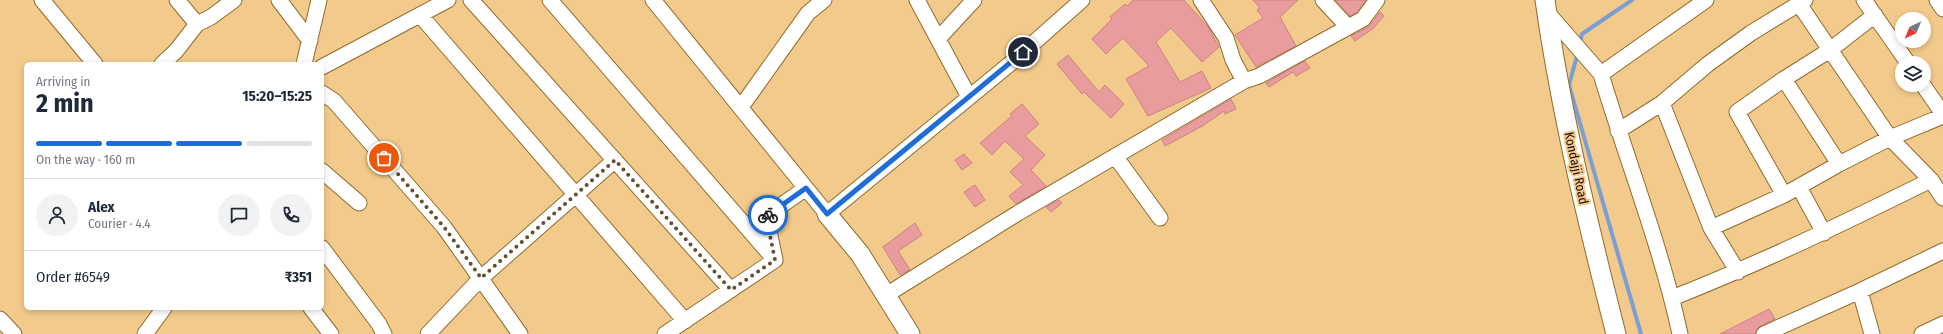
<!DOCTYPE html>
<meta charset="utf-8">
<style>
body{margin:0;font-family:"Fira Sans Condensed",sans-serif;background:#f2f2f3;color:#1f2937;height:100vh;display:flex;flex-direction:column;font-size:15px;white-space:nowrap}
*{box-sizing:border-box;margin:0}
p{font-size:13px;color:#747a83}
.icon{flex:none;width:22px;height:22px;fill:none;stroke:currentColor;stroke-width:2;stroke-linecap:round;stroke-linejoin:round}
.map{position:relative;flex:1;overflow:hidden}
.side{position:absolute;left:24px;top:62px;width:300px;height:248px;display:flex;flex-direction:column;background:#fff;border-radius:6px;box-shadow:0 2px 6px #0003}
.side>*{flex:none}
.needle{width:26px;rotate:224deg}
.fabs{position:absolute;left:1895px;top:12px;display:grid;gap:8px}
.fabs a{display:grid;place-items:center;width:36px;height:36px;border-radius:50%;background:#fff;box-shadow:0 2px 6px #0003;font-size:20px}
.pin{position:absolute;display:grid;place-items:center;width:34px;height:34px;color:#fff;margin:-17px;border:2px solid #fff;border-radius:50%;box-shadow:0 1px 4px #0007}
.courier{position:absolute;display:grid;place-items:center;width:40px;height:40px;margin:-20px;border:3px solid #206dd8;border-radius:50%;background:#fff;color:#222;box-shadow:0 1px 5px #0007}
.headline em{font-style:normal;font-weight:700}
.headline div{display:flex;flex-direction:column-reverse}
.headline{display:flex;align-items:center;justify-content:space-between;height:68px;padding:0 12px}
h1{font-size:26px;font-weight:700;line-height:30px}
.bar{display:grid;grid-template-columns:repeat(4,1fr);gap:6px 4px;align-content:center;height:48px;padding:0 12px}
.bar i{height:5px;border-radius:3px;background:#e0e1e3}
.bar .selected{background:#206dd8}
.bar p{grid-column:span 4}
.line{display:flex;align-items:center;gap:10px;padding:0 12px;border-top:1px solid #e0e1e3}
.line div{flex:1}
.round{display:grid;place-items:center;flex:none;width:42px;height:42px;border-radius:21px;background:#f2f2f3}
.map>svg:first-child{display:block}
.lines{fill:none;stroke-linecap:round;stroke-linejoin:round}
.stream{stroke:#7c9fd2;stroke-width:4}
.building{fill:#e99c9d;stroke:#cd8284}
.minor-casing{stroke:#906b2c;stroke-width:17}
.tertiary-casing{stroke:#906b2c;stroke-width:21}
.minor{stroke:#fff;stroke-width:15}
.tertiary{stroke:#fff;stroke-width:19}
.done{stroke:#664e31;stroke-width:4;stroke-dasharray:0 7.2}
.route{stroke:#206dd8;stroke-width:5}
.labels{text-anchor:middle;stroke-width:4;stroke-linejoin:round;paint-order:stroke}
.street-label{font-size:13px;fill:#1a0c00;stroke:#f2ca8b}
</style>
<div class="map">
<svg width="1943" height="334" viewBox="0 0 1943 334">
<rect width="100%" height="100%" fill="#f2ca8b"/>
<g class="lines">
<path class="stream" d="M1580,43L1582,34L1632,0
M1578,52L1569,85L1641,334"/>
</g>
<path class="building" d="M1133,0H1184L1208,27L1219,47L1202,62L1171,28L1156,42L1180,82L1202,71L1211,88L1148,116L1126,79L1149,66L1123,38L1106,54L1092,39L1112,19L1110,17L1125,4L1127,6Z
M1253,0H1298L1280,17L1296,46L1256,67L1235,35L1263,18L1257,10L1260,8Z
M1335,0H1366L1357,12L1350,16Z
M1380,12L1384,16L1375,26V27L1355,41L1351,36L1368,27Z
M1068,55L1099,92L1105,85L1124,104L1111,118L1084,92L1082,94L1057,64Z
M1305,61L1310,68L1296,76L1293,72L1269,87L1266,83Z
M1231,99L1236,109L1225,114L1224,111L1204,125L1165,146L1162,140Z
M1022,104L1039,124L1025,136L1045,155L1031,170L1046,186L1016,204L1009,196L1023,185L1010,172L1024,159L1005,141L992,155L980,143L1012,116L1010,114Z
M964,154L972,163L962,170L955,160Z
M975,185L985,200L975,207L964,192Z
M1059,200L1062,203L1051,212L1046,207Z
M915,223L922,235L898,251L910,270L900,275L883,247Z
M1769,309L1775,319L1760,326L1757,329L1755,334H1720Z"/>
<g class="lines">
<defs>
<path id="minor" d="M42,0L95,64
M177,0L197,24
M279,0L310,41
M471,0L731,290
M550,0L775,260
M653,0L827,214L1011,63L1082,0
M917,0L969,97
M1201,0L1226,38L1233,60L1244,81
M1323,0L1348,27
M1864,0L1908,63
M1937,0L1943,9
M1799,4L1890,138L1943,116
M1546,11L1601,74
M420,15L685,321
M938,39L974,0
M162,64L176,51L197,24L211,17L234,0
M304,64L319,0
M322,67L448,0
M1784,79L1830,50L1875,15
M1923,85L1943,114
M322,93L334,101L444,227L520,334
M1662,103L1711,228L1784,195
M741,107L808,13L824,0
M1618,131L1662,103L1708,64L1751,33L1805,0
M1115,156L1160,218
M1839,164L1784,195L1737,112L1784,79L1839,164L1890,138L1931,180L1943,198
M322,171L359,203
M1799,187L1824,233
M1711,228L1738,272
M322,248L379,324L384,334
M886,295L1018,213L1244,81L1259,76L1363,19L1377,0
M1672,298C1761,263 1846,222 1931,180
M311,308L331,334
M0,319L14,334
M145,334L164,308
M428,334L481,278L615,160
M665,334L775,260L766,216L806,188
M1680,334C1661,246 1627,161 1601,74L1706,0
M1764,334L1860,291
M1872,334L1860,291L1943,251
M1922,334L1943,324"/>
<path id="tertiary" d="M1545,0C1561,113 1588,224 1616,334
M827,214L860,254L910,334"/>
</defs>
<use href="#minor" class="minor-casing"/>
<use href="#tertiary" class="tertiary-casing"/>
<use href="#minor" class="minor"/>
<use href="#tertiary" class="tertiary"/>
</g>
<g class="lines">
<path class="done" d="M384,158L444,227L481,278L615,160L731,290L775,260L766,216L768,215"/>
<path class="route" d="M768,215L806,188L827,214L1023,52"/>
</g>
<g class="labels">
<g class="street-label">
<text transform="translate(1577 168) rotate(78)" y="5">Kondajji Road</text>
</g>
</g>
</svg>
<div class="fabs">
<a><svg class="needle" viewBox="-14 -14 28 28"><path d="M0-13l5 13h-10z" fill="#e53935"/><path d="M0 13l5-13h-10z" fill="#747a83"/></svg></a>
<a><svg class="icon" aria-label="layers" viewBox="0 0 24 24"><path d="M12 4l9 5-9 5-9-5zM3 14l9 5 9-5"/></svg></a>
</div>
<div class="pin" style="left:384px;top:158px;background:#ea580c"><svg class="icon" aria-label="bag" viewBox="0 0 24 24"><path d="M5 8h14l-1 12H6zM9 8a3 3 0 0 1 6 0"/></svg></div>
<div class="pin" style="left:1023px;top:52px;background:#1f2937"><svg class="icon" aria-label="home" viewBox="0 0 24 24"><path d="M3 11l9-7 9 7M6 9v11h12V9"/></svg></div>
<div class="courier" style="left:768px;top:215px"><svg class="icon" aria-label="bike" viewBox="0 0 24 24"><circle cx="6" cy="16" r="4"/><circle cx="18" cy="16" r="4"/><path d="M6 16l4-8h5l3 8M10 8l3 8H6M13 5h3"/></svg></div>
<section class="side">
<div class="headline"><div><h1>2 min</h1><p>Arriving in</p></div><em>15:20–15:25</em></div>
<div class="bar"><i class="selected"></i><i class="selected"></i><i class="selected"></i><i></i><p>On the way · 160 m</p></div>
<div class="line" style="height:72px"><a class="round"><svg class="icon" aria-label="person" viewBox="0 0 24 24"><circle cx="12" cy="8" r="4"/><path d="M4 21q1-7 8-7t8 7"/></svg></a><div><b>Alex</b><p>Courier · 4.4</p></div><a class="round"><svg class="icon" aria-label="chat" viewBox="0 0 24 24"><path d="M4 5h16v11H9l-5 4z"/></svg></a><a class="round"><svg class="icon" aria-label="phone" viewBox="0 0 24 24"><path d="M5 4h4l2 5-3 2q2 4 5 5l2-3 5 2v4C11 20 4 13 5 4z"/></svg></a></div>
<div class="line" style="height:52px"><div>Order #6549</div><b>₹351</b></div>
</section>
</div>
